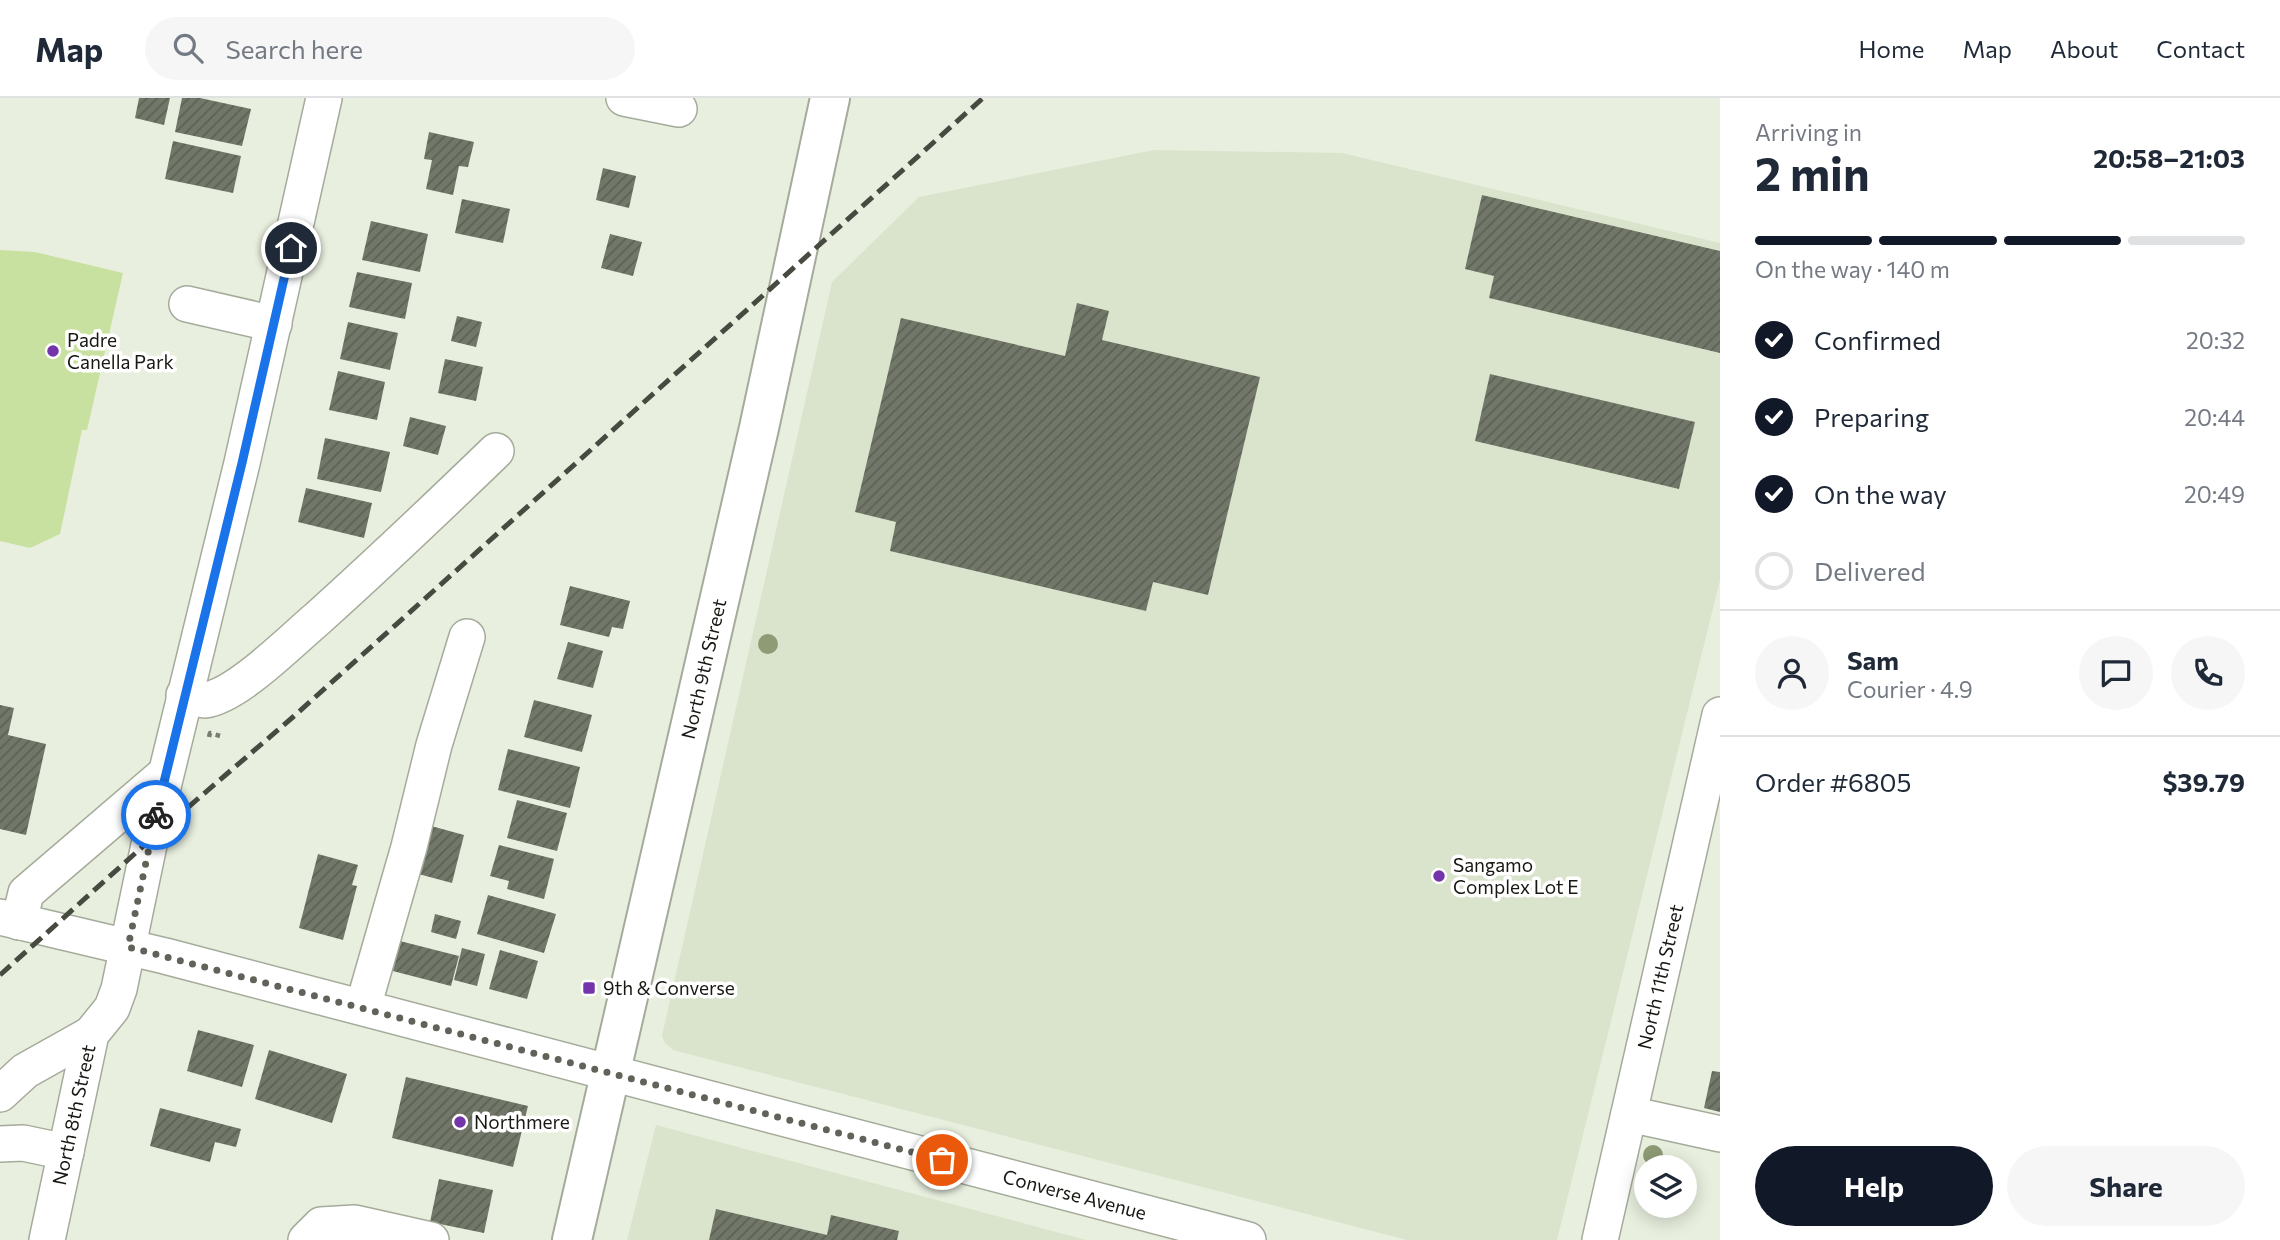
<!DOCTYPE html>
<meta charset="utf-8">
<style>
body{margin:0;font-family:Commissioner,sans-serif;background:#f6f6f7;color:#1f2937;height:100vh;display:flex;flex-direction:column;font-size:26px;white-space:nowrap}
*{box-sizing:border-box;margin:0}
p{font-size:23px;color:#747a83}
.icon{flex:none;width:38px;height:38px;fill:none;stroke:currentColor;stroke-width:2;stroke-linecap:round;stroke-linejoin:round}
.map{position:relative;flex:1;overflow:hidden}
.panel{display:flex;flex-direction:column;background:#fff;width:560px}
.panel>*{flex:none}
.buttons{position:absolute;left:1634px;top:1057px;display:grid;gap:14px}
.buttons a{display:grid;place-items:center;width:63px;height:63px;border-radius:50%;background:#fff;box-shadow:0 4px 18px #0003;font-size:35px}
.pin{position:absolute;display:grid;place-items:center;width:60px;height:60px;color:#fff;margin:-30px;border:4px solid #fff;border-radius:50%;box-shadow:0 2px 7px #0007}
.courier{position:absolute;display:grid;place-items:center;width:70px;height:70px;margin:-35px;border:5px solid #1a73e8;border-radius:50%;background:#fff;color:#222;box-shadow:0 2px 9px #0007}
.head em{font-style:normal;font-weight:700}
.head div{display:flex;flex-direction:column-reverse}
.head{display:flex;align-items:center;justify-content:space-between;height:119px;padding:0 35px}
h1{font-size:46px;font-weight:700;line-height:52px}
.bar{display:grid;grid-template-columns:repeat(4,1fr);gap:10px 7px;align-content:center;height:84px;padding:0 35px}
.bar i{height:9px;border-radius:5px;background:#e0e1e3}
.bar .on{background:#111827}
.bar p{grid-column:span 4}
.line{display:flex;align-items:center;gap:18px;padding:0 35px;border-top:2px solid #e0e1e3}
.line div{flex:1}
.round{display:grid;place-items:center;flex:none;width:74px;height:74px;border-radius:37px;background:#f6f6f7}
ol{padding:0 35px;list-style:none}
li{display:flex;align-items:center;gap:21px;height:77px}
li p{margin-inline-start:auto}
li .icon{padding:7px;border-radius:50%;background:#111827;color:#fff;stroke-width:4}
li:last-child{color:#747a83}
li i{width:38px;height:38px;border:4px solid #e0e1e3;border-radius:50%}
.action{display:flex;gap:14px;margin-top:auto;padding:14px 35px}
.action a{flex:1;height:80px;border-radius:42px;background:#111827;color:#fff;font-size:28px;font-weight:700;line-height:80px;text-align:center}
.action a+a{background:#f6f6f7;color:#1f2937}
header{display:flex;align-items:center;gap:42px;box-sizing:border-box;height:98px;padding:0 35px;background:#fff;border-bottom:2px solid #e0e1e3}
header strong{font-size:33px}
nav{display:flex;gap:38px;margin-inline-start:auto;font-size:24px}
.search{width:490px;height:63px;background:#f6f6f7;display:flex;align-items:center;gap:18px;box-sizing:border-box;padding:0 24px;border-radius:38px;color:#747a83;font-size:26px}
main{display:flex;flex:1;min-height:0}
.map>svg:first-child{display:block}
.built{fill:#dae4cc}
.pitch{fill:#c9e1a0}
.building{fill:url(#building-hatch)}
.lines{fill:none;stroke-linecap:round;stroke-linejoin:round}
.minor-casing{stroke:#a5ab9b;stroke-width:38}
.major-casing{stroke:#a5ab9b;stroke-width:42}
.path{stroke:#787c71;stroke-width:4.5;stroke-dasharray:5 5;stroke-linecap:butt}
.minor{stroke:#fff;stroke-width:35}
.major{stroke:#fff;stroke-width:38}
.rail{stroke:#474a41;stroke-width:5;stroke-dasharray:14 7;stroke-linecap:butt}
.tree{fill:#8e9b74}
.done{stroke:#606359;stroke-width:7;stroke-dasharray:0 12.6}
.route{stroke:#1a73e8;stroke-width:9}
.poi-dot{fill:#7435aa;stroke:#fff;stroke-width:2.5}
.labels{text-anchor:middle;stroke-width:7;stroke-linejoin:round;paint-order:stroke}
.poi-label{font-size:19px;fill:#161812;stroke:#fff;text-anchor:start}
.street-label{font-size:19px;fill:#161812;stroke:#fff}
</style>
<header>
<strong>Map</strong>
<div class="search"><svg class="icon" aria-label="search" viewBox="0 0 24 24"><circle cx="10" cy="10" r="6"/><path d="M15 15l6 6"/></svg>Search here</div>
<nav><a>Home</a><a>Map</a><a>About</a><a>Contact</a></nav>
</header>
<main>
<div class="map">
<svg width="1720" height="1142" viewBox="0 0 1720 1142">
<defs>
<pattern id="building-hatch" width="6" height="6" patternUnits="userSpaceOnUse" patternTransform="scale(1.75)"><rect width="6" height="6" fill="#727869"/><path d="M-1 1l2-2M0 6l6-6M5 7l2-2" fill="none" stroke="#5d6155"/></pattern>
</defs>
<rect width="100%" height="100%" fill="#e8efde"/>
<path class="built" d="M1154,52L1342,55L1720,145V482L1557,1142H1407L673,952L665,945L662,938L832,184L919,99Z
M656,1027L1086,1142H627Z"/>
<path class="pitch" d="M0,152L35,154L123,175L87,332H82L60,436L30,450L0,443Z"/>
<path class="building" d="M139,0H170L164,27L135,20Z
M182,0H200L251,11L242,48L175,34Z
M429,34L474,44L468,69L459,68L453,97L426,91L432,62L424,61Z
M173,43L241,58L233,95L165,81Z
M603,70L636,78L629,110L596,102Z
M1482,97L1720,153V255L1489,200L1494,178L1465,171Z
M462,101L510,111L503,145L455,135Z
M371,123L428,136L420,174L362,162Z
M610,136L642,144L633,178L601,170Z
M357,174L412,185L405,221L349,209Z
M1077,205L1109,213L1102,242L1260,279L1208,497L1153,484L1146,513L890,453L896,424L855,414L901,220L1065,258Z
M457,218L482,224L476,249L451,243Z
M348,224L398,235L390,272L340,261Z
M445,261L483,269L476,303L438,295Z
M338,273L385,284L377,322L329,312Z
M1490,276L1695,324L1679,391L1475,343Z
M410,319L446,328L438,357L403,348Z
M325,340L390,354L381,394L317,381Z
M306,390L372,405L364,440L298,424Z
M570,488L630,503L623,531L612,529L609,539L560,527Z
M568,544L603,553L593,590L557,581Z
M534,602L592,617L582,654L524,639Z
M0,607L14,610L8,637L46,646L26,737L0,731Z
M508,651L580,669L570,710L498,692Z
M517,702L567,715L557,753L507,740Z
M424,726L464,737L452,785L411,774Z
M499,747L554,761L544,801L507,791L509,783L490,778Z
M318,756L358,767L352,787L357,788L343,842L299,830Z
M488,797L556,816L544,855L477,836Z
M435,816L461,823L456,841L431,834Z
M392,841L459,858L451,888L385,871Z
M462,850L485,856L477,888L454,882Z
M500,852L538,863L527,901L489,891Z
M198,932L254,947L242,989L187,973Z
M269,952L347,976L332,1025L255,1001Z
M1712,973L1720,974V1014L1704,1010Z
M406,979L528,1008L513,1069L392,1040Z
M160,1010L241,1031L236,1049L215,1044L210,1064L150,1048Z
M439,1081L493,1092L484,1135L430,1124Z
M716,1111L827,1137L831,1117L899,1133L897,1142H709Z"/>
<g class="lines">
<defs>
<g id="minor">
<path d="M624,0L679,11"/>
<path d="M187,206L274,226"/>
<path d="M184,597C190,599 199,602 205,602C237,598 292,542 317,521C378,466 437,410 496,353"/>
<path id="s1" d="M0,819L165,858L1248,1142"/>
<path d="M19,824L26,795L165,676"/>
<path d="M363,909L409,749L434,647L467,539"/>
<path d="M0,996L25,973L91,936"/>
<path d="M1629,1016L1720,1036"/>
<path d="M0,1046L23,1045L66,1054"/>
<path id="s2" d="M47,1142L91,936L112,910L119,891L150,742L242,365L324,0"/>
<path d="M306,1142L321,1127L355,1125L431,1142"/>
<path id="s3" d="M1600,1142L1720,617"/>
</g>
<g id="major">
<path id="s4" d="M572,1142L759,330L830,0"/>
</g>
</defs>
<use href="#minor" class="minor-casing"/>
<use href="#major" class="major-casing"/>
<path class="path" d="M209,639L210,635L220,638"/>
<use href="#minor" class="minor"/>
<use href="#major" class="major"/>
<path class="rail" d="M0,877L150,742L293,619L983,0"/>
</g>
<g class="tree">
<circle cx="768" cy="546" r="10"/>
<circle cx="1653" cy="1057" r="10"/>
</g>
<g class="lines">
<path class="done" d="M156,717L128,849L942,1062"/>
<path class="route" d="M156,717L242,365L291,150"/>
</g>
<g class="poi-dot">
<circle cx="53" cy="253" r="7"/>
<circle cx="1439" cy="778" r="7"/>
<rect x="582" y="883" width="14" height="14" rx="3.5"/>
<circle cx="460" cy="1024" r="7"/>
</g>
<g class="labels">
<g class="poi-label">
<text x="67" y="249">Padre<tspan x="67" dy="22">Canella Park</tspan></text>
<text x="1453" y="774">Sangamo<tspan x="1453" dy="22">Complex Lot E</tspan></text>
<text x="603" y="897">9th &amp; Converse</text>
<text x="474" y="1031">Northmere</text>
</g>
<g class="street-label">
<text dy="7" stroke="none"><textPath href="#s4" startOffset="586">North 9th Street</textPath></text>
<text dy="7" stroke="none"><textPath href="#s3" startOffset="270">North 11th Street</textPath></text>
<text dy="7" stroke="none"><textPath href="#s2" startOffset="128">North 8th Street</textPath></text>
<text dy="7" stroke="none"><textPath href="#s1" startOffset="1110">Converse Avenue</textPath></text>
</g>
</g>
</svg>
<div class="buttons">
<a><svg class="icon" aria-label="layers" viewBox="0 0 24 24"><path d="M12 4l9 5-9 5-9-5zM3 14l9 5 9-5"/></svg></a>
</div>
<div class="pin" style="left:942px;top:1062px;background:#ea580c"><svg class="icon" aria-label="bag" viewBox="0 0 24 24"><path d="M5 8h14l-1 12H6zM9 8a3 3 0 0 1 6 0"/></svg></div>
<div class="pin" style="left:291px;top:150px;background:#1f2937"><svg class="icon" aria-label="home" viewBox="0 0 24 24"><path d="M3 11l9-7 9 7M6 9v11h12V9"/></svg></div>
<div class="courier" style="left:156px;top:717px"><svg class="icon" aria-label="bike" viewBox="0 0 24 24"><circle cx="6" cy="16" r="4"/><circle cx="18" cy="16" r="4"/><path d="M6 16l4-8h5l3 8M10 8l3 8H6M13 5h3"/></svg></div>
</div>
<section class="panel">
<div class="head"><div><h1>2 min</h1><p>Arriving in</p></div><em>20:58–21:03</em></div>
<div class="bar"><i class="on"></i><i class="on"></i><i class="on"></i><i></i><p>On the way · 140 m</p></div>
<ol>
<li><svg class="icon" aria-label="check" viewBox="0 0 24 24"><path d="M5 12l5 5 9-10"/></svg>Confirmed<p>20:32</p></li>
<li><svg class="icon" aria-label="check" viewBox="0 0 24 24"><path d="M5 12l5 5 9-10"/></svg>Preparing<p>20:44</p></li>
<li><svg class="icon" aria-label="check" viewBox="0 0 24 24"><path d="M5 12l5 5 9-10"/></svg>On the way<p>20:49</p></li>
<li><i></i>Delivered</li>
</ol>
<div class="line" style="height:126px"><a class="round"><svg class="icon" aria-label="person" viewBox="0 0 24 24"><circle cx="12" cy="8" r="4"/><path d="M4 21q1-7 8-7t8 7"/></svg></a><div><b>Sam</b><p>Courier · 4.9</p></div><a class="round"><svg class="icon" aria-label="chat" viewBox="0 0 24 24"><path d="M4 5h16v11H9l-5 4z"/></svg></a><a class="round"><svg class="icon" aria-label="phone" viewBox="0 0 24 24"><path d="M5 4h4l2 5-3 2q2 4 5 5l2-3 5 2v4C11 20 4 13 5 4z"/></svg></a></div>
<div class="line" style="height:91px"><div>Order #6805</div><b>$39.79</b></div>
<div class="action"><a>Help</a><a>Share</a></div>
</section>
</main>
